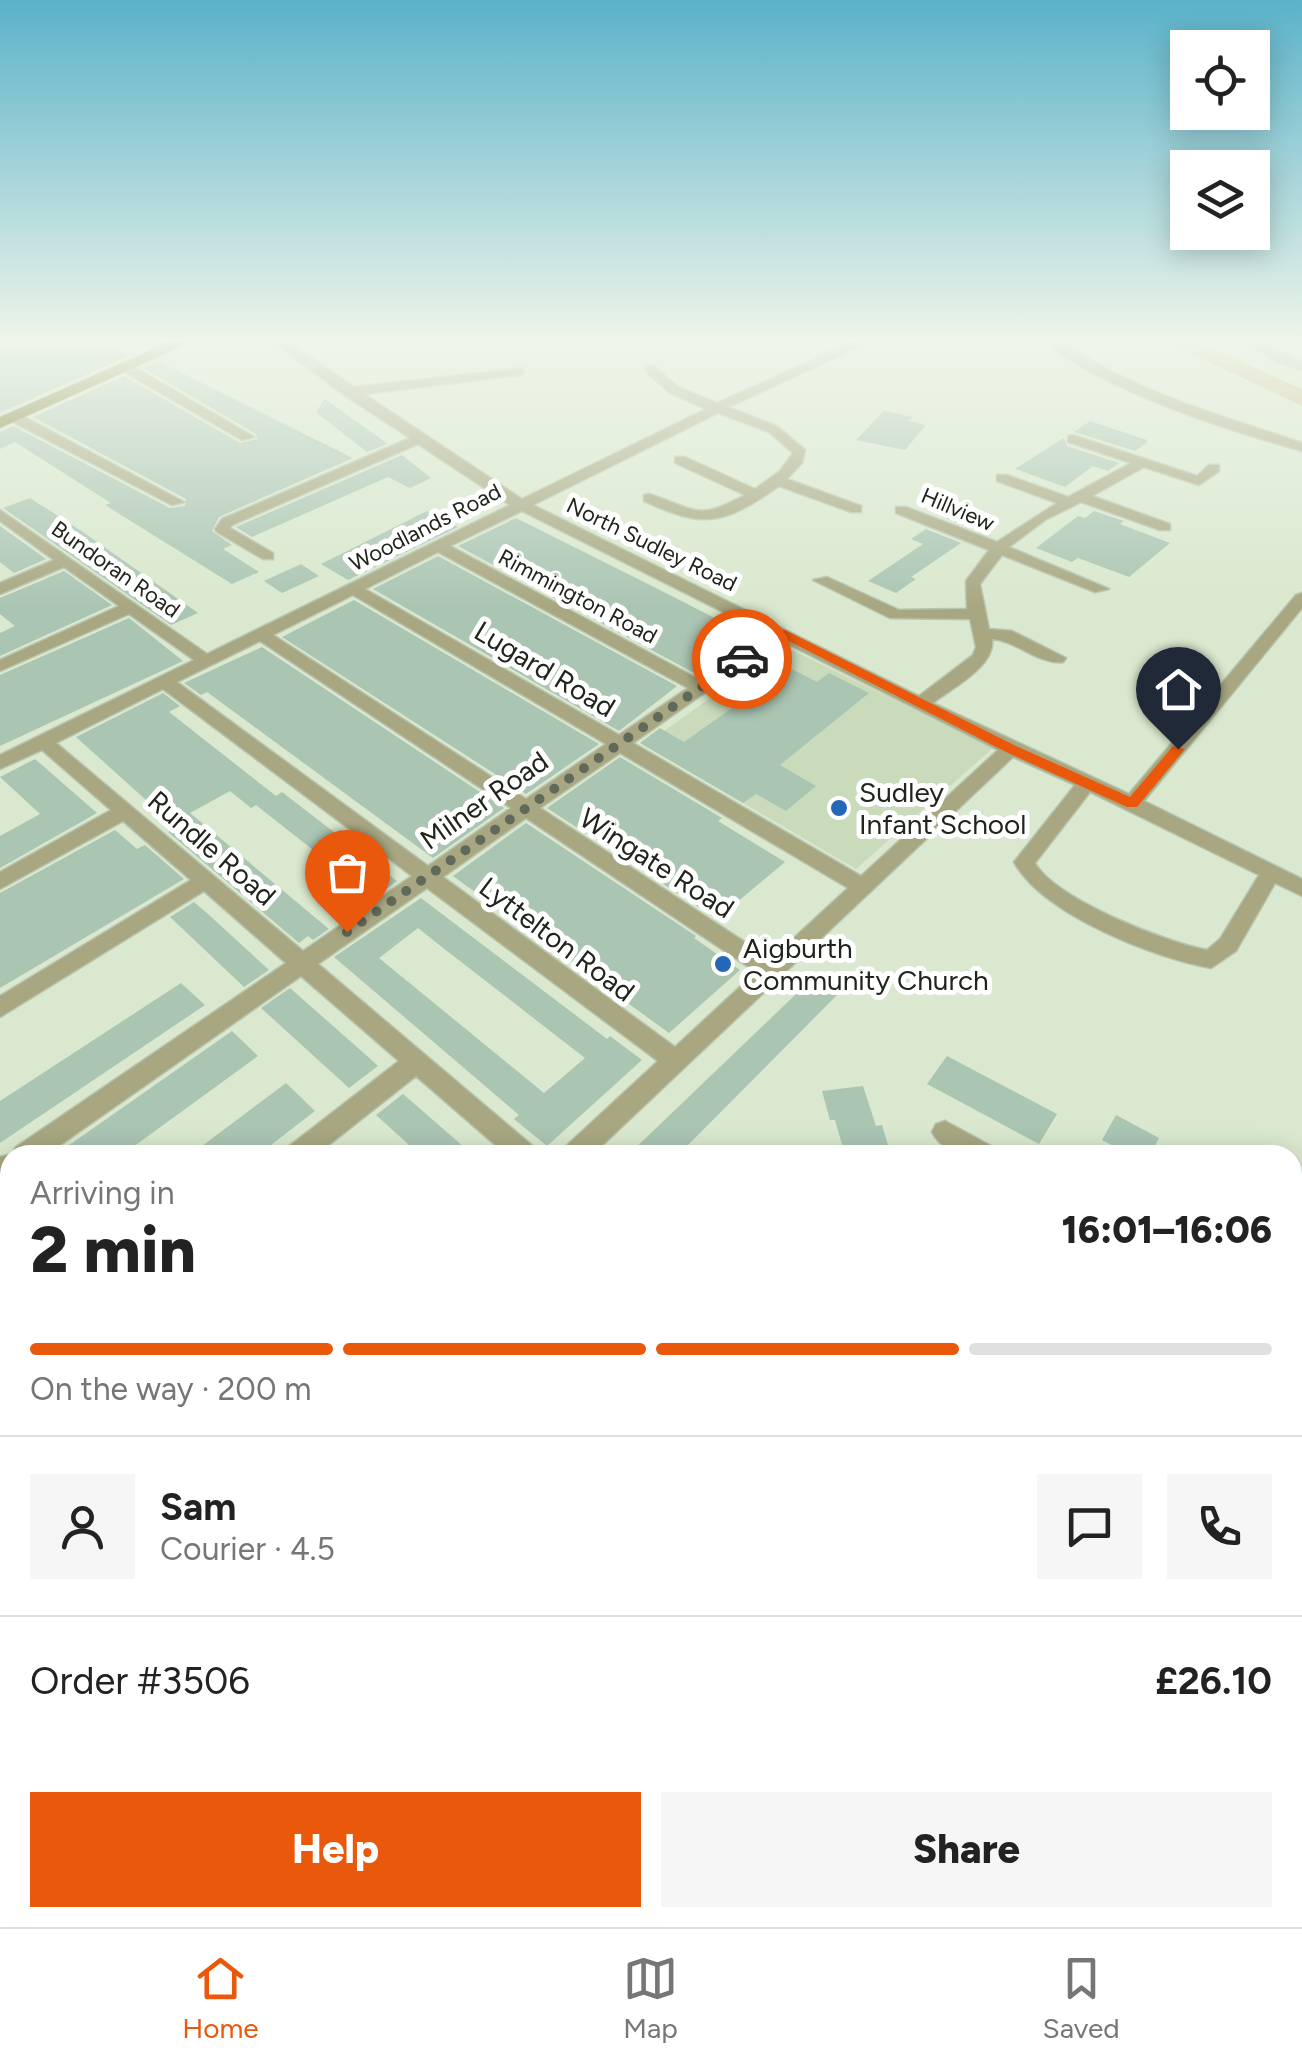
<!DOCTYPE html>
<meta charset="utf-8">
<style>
body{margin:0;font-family:Figtree,sans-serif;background:#f6f6f6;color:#222;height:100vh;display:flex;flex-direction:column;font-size:38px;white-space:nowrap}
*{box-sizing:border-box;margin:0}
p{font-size:32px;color:#767676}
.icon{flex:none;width:55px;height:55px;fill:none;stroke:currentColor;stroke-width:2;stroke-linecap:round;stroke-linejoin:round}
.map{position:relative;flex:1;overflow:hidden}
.details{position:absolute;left:0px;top:1145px;width:1302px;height:782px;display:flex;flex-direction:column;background:#fff;border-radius:30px 30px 0 0;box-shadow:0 5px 25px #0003}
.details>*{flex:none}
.tools{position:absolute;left:1170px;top:30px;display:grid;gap:20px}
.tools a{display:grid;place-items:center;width:100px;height:100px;border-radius:0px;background:#fff;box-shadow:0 5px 25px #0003;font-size:50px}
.pin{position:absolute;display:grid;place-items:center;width:85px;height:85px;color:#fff;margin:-102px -42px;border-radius:50% 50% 50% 0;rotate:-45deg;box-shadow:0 0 10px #0007}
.pin .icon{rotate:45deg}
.courier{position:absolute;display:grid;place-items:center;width:100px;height:100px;margin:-50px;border:8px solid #ea580c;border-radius:50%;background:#fff;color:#222;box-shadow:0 2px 12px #0007}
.head em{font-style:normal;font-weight:800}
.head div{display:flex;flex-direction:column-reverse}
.head{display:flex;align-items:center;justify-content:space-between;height:170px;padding:0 30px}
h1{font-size:65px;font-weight:800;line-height:75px}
.bar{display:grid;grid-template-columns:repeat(4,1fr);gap:15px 10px;align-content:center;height:120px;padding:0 30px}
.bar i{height:12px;border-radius:8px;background:#e0e0e0}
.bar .current{background:#ea580c}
.bar p{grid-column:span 4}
.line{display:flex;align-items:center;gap:25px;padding:0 30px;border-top:2px solid #e0e0e0}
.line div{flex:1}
.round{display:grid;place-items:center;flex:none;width:105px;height:105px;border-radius:0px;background:#f6f6f6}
.action{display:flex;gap:20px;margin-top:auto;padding:20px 30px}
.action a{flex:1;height:115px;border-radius:0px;background:#ea580c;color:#fff;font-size:40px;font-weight:800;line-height:115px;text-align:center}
.action a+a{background:#f6f6f6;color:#222}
.tab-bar{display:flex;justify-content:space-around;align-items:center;height:140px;border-top:2px solid #e0e0e0;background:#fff;font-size:28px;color:#767676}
.tab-bar a{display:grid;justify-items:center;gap:5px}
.tab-bar .current{color:#ea580c}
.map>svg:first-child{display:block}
.built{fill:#cadbbc}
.green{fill:#ceb485}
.building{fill:#abc5b3;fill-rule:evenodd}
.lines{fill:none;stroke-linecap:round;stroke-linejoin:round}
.minor-casing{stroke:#b8c5ae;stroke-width:3}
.primary-casing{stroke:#b8c5ae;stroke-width:2}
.trunk-casing{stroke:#b8c5ae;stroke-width:2}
.minor{fill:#a8a782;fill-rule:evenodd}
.primary{fill:#797529;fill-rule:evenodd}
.trunk{fill:#706c22;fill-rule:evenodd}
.route{fill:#ea580c}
.done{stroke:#61695a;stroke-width:10;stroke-dasharray:0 18}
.poi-dot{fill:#2367b8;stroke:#fff;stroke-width:4}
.labels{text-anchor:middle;stroke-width:10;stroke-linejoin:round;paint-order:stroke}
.far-street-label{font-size:22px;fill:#20251c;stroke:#fff}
.street-label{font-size:28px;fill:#20251c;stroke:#fff}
.poi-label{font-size:28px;fill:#20251c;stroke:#fff;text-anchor:start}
</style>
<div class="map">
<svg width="1302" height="1927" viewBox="0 0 1302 1927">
<rect width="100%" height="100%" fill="#d9e8ce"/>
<path class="built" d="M784,646L993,748L856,869L644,745Z
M1293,1304L1302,1309V1927H863L867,1918H1292Z"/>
<path class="green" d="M1156,337H1187L1302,389V406Z
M1292,1304L1302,1309V1921L1292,1913Z"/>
<path class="building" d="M25,337H76L131,355L0,413V349Z
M160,362L353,458L219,517L212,531L232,545L223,549L259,572L232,584L105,505L111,503L15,442L0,449V432L13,426L170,508L185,506L186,499L33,417L124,376L240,443L257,439L256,434L143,368Z
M325,399L385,442L387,444L367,452L316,412Z
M884,411L913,417L909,421L926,425L905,450L856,440Z
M1090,421L1147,440L1146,443L1135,451L1074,432Z
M1064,438L1067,446L1119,463L1108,471L1093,466L1065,487L1015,469Z
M402,455L431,478L410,488L388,477L252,537L236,527Z
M30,498L83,532L198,613L171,625L3,508Z
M958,507L993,521L979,531L943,517Z
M427,511L458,527L348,580L321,564Z
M1094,511L1124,521L1120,524L1170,543L1129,577L1078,558L1072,562L1036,548L1078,516L1085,518Z
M516,518L648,584L752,637L702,674H696L458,546Z
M0,526L46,559L14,573L0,562Z
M926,529L961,543L911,577L916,579L896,593L868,581L923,544L911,539Z
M438,556L677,686L619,731L373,589Z
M301,564L319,576L282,593L264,581Z
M64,571L112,605L0,656V633L15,626L0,614V598Z
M354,600L599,744L526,794L282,637Z
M129,618L183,661L0,746V675Z
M262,647L504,808L433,858L207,692L201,695L184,683Z
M765,655L817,682L829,673L869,693L780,765L816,786L786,811L756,794L743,803L640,743L660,728L684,742L735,706L722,699L734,691L722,685Z
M163,693L180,706L169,712L276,796L282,792L397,881L374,898L256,805L251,808L230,791L190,813L329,929L313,940L308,936L299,943L168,832L176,827L76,737Z
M620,757L722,818L718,821L785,862L717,919L547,808Z
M35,759L97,813L0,868V836L40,814L0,777Z
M526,823L696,936L694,938L740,970L669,1033L453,876Z
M115,830L137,849L145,845L184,879L0,988V893Z
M421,898L607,1039L610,1036L642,1060L547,1146L514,1119L519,1115L334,957ZM418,928L438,944L585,1058L544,1093L379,958Z
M194,902L208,914L269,970L244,987L170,917Z
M817,974L842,990L689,1144L677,1155H628Z
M181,983L205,1005L0,1143V1101Z
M290,988L366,1055L378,1066L349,1088L261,1008Z
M232,1031L258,1056L122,1155H55Z
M947,1056L1057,1114L1039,1144L927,1084Z
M286,1083L315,1111L258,1155H190Z
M863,1086L876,1126L882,1125L891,1155H845L835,1120H830L822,1091Z
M403,1094L417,1106L473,1155H420L376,1115Z
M1116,1115L1159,1138L1150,1155L1133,1147L1129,1154L1102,1140Z"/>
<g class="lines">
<defs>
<path id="minor" d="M0,337H14L0,345Z
M267,337H281L354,387L523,368V374L519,375L364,394L522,499L706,409L670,393L646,372V366H654L678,387L717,403L864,337H880L729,407L778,427L805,450L802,463L787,479L861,506V512H851L779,486C724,525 704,529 644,501V495L649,494C697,509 695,522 745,495L675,463V457H685L755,489L780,471L793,453L769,432L718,413L533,505L919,696L973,655L976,647L970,619L890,618L813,580L827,577L899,610L967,609L966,581L989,550L896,513V507H906L997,542L1057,503L997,481V475H1007L1068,497L1131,463L1068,442V436L1073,435L1197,476L1209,465H1219V471L1199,485L1144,467L1092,496L1170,524V530H1160L1081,502L1045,520L1009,547L1109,589L1095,592L1002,555L980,584L989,629L1012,631L1066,658L1063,662C1039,665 1017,641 992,639C996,666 952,688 933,703L1129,794L1296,595L1302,593V608L1144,801L1302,879V896L1275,883L1236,951L1211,968C1154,958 1042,914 1014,862L1075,785L1013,757L592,1155H561L565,1147L658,1061L427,888L318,964L534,1147L538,1155H507L416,1076L316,1155H284L288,1147L399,1061L301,976L46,1155H10V1180L0,1184V1157L12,1154L16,1147L286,963L204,891L0,1017V996L191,880L123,821L0,889V872L111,810L42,750L0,769V755L194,660L129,614L0,671V660L119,606L64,567L0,594V583L54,560L0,521V510L207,654L510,505L418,444L232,525L230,528L273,553V559H263L217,532L215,529L222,519L410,438L344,395ZM522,511L767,634L700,680L450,546ZM438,552L688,688L619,735L365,589ZM353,595L606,744L526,799L273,635ZM780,640L998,750L861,876L633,743ZM260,641L511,808L428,866L177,682ZM163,689L412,876L303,951L56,743ZM620,753L848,888L771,959L540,808ZM1090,792L1259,875L1220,939L1207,950C1167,943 1055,899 1035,863ZM526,818L756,972L675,1047L443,877Z
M1039,337C1062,337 1081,355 1101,366C1164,400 1234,420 1302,443V451C1224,429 1100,390 1039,337Z
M1270,337H1291L1266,345L1302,362V370L1276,362L1250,344Z
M121,364H129L254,437L242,440L121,370Z
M9,414H19L184,502L172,505L9,420Z
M945,1121L993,1147L997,1155C973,1155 945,1157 932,1132L936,1124Z
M10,1364V1398L0,1402V1368Z
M10,1658V1697L0,1701V1662Z"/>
<path id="primary" d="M181,337H202L0,428V417Z"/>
<path id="trunk" d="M0,1738L10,1742V1799L0,1795Z
M91,1918H146L150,1927H95Z"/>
</defs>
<use href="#minor" class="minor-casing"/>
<use href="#primary" class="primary-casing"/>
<use href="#trunk" class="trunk-casing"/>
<use href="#minor" class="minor"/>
<use href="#primary" class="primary"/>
<use href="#trunk" class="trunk"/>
</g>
<linearGradient id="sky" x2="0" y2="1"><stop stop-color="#5ab2c9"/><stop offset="0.56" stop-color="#eef5e9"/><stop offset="1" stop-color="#eef5e9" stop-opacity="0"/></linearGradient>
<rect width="1302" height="607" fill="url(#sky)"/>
<path class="route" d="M776,630H785L1016,746L1130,797L1173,746L1185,749L1137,807H1127L1006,752L781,637L746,662H737V656Z"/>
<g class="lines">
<path class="done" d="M347,932L742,659"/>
</g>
<g class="poi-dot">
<circle cx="839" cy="808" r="10"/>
<circle cx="723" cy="964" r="10"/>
</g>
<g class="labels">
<g class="far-street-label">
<text transform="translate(958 509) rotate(23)" y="8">Hillview</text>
<text transform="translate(425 527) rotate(-27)" y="8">Woodlands Road</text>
<text transform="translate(652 544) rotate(26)" y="8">North Sudley Road</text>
<text transform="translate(116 569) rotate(35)" y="8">Bundoran Road</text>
<text transform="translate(578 596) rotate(28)" y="8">Rimmington Road</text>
</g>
<g class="street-label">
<text transform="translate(545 669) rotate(31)" y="10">Lugard Road</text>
<text transform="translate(484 800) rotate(-35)" y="10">Milner Road</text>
<text transform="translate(212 848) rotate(41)" y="10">Rundle Road</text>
<text transform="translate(657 863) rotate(33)" y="10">Wingate Road</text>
<text transform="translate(557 939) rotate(37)" y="10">Lyttelton Road</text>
</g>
<g class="poi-label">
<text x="859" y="802">Sudley<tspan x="859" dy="32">Infant School</tspan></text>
<text x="743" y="958">Aigburth<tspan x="743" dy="32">Community Church</tspan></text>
</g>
</g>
</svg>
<div class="tools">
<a><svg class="icon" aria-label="locate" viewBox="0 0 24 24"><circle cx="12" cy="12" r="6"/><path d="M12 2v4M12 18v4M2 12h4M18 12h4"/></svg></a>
<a><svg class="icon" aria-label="layers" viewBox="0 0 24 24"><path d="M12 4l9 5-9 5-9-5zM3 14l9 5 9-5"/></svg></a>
</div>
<div class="pin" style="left:347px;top:932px;background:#ea580c"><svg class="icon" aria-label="bag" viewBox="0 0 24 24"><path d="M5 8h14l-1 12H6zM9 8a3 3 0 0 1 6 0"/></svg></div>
<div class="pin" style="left:1178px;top:749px;background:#1f2937"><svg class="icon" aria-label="home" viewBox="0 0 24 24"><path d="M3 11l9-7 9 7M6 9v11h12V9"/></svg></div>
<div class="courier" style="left:742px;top:659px"><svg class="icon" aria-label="car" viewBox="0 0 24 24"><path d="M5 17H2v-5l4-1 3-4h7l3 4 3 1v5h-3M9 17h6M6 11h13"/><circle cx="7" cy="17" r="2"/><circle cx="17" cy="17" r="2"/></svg></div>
<section class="details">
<div class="head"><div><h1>2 min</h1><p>Arriving in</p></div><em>16:01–16:06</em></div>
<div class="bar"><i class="current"></i><i class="current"></i><i class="current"></i><i></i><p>On the way · 200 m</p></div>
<div class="line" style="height:180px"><a class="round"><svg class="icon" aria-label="person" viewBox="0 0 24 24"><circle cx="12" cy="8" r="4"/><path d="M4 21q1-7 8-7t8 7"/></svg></a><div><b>Sam</b><p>Courier · 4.5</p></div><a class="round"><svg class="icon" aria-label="chat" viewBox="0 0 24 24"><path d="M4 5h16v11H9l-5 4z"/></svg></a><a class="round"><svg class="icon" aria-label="phone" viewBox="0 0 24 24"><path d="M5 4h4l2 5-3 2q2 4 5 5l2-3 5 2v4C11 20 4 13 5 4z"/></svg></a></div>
<div class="line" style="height:130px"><div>Order #3506</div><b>£26.10</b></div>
<div class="action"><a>Help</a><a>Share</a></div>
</section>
</div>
<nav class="tab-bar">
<a class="current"><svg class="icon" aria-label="home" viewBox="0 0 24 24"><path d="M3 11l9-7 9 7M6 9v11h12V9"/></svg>Home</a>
<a><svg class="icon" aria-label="map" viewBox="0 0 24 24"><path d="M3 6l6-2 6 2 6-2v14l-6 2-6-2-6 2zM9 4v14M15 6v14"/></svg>Map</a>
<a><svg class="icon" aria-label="saved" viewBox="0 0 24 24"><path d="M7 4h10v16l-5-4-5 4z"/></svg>Saved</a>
</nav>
